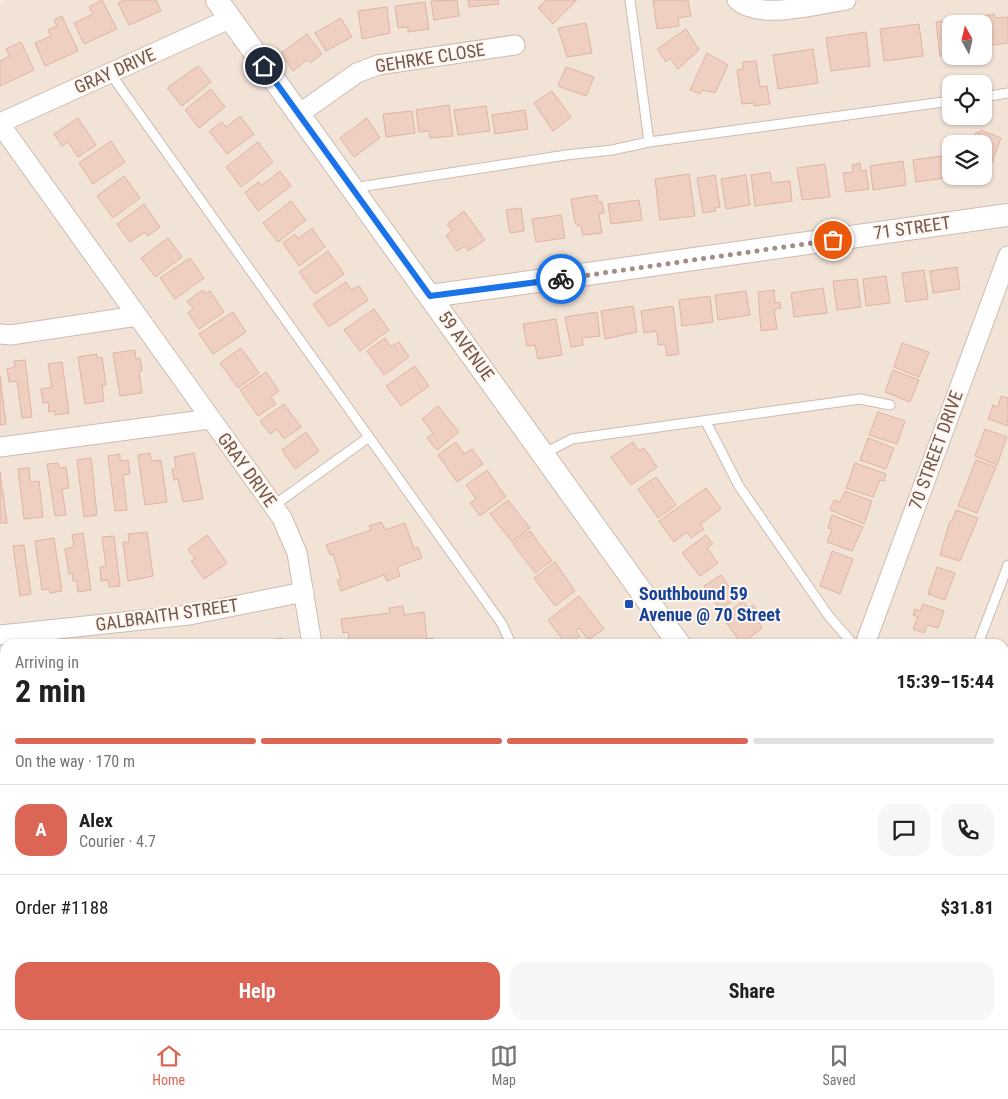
<!DOCTYPE html>
<meta charset="utf-8">
<style>
body{margin:0;font-family:"Roboto Condensed",sans-serif;background:#f6f6f6;color:#202124;height:100vh;display:flex;flex-direction:column;font-size:19px;white-space:nowrap}
*{box-sizing:border-box;margin:0}
p{font-size:16px;color:#757577}
.icon{flex:none;width:28px;height:28px;fill:none;stroke:currentColor;stroke-width:2;stroke-linecap:round;stroke-linejoin:round}
.map{position:relative;flex:1;overflow:hidden}
.details{position:absolute;left:0px;top:639px;width:1009px;height:391px;display:flex;flex-direction:column;background:#fff;border-radius:15px 15px 0 0;box-shadow:0 1px 4px #0004}
.details>*{flex:none}
.needle{width:32px;rotate:352deg}
.tools{position:absolute;left:942px;top:15px;display:grid;gap:10px}
.tools a{display:grid;place-items:center;width:50px;height:50px;border-radius:10px;background:#fff;box-shadow:0 1px 4px #0004;font-size:25px}
.pin{position:absolute;display:grid;place-items:center;width:42px;height:42px;color:#fff;margin:-21px;border:2px solid #fff;border-radius:50%;box-shadow:0 1px 5px #0007}
.courier{position:absolute;display:grid;place-items:center;width:50px;height:50px;margin:-25px;border:4px solid #1a73e8;border-radius:50%;background:#fff;color:#222;box-shadow:0 1px 6px #0007}
.head em{font-style:normal;font-weight:700}
.head div{display:flex;flex-direction:column-reverse}
.head{display:flex;align-items:center;justify-content:space-between;height:85px;padding:0 15px}
h1{font-size:32px;font-weight:700;line-height:38px}
.bar{display:grid;grid-template-columns:repeat(4,1fr);gap:8px 5px;align-content:center;height:60px;padding:0 15px}
.bar i{height:6px;border-radius:4px;background:#e0e0e0}
.bar .on{background:#db6656}
.bar p{grid-column:span 4}
.line{display:flex;align-items:center;gap:12px;padding:0 15px;border-top:1px solid #e0e0e0}
.line div{flex:1}
.round{display:grid;place-items:center;flex:none;width:52px;height:52px;border-radius:15px;background:#f6f6f6}
.primary-button{display:flex;gap:10px;margin-top:auto;padding:10px 15px}
.primary-button a{flex:1;height:58px;border-radius:15px;background:#db6656;color:#fff;font-size:20px;font-weight:700;line-height:58px;text-align:center}
.primary-button a+a{background:#f6f6f6;color:#202124}
.tab-bar{display:flex;justify-content:space-around;align-items:center;height:70px;border-top:1px solid #e0e0e0;background:#fff;font-size:14px;color:#757577}
.tab-bar a{display:grid;justify-items:center;gap:2px}
.tab-bar .on{color:#db6656}
.map>svg:first-child{display:block}
.residential{fill:#f2e3d7;fill-rule:evenodd}
.green{fill:#d8e8c7}
.building{fill:#eecfc1;stroke:#e0b4a3}
.lines{fill:none;stroke-linecap:round;stroke-linejoin:round}
.service-casing{stroke:#cebbb2;stroke-width:11}
.minor-casing{stroke:#cebbb2;stroke-width:21}
.tertiary-casing{stroke:#cebbb2;stroke-width:24}
.service{stroke:#fff;stroke-width:9}
.minor{stroke:#fff;stroke-width:19}
.tertiary{stroke:#fff;stroke-width:22}
.done{stroke:#a38d84;stroke-width:5;stroke-dasharray:0 9}
.route{stroke:#1a73e8;stroke-width:6}
.transit-dot{fill:#1a4fb4;stroke:#fef6ee;stroke-width:2}
.labels{text-anchor:middle;stroke-width:4;stroke-linejoin:round;paint-order:stroke}
.street-label{font-size:18px;fill:#73574e;stroke:#fef6ee}
.transit-label{font-size:18px;font-weight:bold;fill:#164399;stroke:#fef6ee;text-anchor:start}
</style>
<div class="map">
<svg width="1008" height="1029" viewBox="0 0 1008 1029">
<rect width="100%" height="100%" fill="#fbf1e8"/>
<path class="residential" d="M4,0H1008V1029H0V2ZM951,24H984V56H951ZM951,84H984V116H951ZM951,144H984V176H951ZM5,644H1004V1025H5Z"/>
<path class="green" d="M57,1025H255L262,1029H37Z"/>
<path class="building" d="M102,0L117,29L84,44L74,23L93,14L89,7Z
M124,0H156L161,11L129,25L118,3Z
M457,0L459,16L434,20L431,1Z
M468,0H498L499,4L469,7Z
M546,0H577L553,24L538,8Z
M653,0H688L691,16L678,18L679,26L657,29Z
M425,2L429,29L408,32V27L398,28L395,6Z
M387,7L390,33L362,39L358,11Z
M994,14L995,18L1008,17V43L986,46L982,16Z
M62,16L78,51L45,66L35,43L51,36L48,30L57,26L54,20Z
M341,18L352,37L326,51L315,33Z
M974,18L975,24H951V54L940,56L936,22Z
M586,23L592,53L567,57L558,28Z
M919,24L923,56L884,61L880,29Z
M686,29L699,50L678,69L670,58L666,62L657,49Z
M866,32L870,66L831,71L826,38Z
M307,34L322,54L310,63L307,60L293,71L281,53Z
M21,42L34,70L0,86V61L9,56L6,49Z
M813,49L818,83L778,89L773,55Z
M707,53L728,65L715,93L702,90L700,94L690,90Z
M756,61L760,87L767,86L770,104L754,106V103L742,104L737,70L743,69V62Z
M198,66L211,82L182,106L167,88Z
M566,67L594,77L586,96L558,86Z
M211,89L225,107L199,128L185,110Z
M552,91L571,117L553,131L534,103Z
M449,105L453,136L430,138L429,131L419,132L416,110Z
M486,106L490,131L458,135L454,110Z
M525,110L528,129L495,134L492,115Z
M412,111L415,133L386,137L383,114Z
M240,116L254,134L227,154L209,131L222,122L226,127Z
M78,118L96,145L78,157L68,142L62,146L54,134Z
M367,118L380,138L354,157L340,138Z
M981,130L1001,138L991,165L984,162V144H972L976,132L980,133Z
M111,141L125,162L93,184L79,163Z
M258,142L273,162L241,187L226,167Z
M942,156L945,178L916,182L913,160Z
M903,161L906,185L873,190L870,166Z
M860,163L861,171L866,170L869,189L846,192L843,173L853,172L852,165Z
M825,164L830,197L802,200L797,168Z
M280,171L291,186L258,211L245,192L259,182L262,185Z
M770,172L772,183L790,181L792,201L755,206L751,175Z
M689,174L695,216L660,220L655,179Z
M715,175L720,207L715,208L716,211L703,213L697,178Z
M746,175L750,205L726,209L721,179Z
M124,176L140,198L113,218L97,196Z
M597,195L598,202H602L604,213L599,214L602,233L583,235L581,227L575,223L571,199Z
M639,200L642,220L611,224L608,204Z
M291,201L306,220L278,242L263,223Z
M144,204L160,227L148,236L145,232L130,242L117,224Z
M521,208L524,231L510,233L506,210Z
M464,211L485,240L468,251L465,246L457,251L446,236L452,231L447,224Z
M561,215L565,238L536,242L532,219Z
M312,228L325,247L299,266L283,243L295,234L298,239Z
M168,238L182,257L155,277L141,258Z
M328,251L344,274L315,294L299,272Z
M190,258L204,278L175,299L160,278Z
M957,267L960,289L933,293L930,271Z
M924,270L928,299L906,302L902,273Z
M886,276L890,303L866,306L863,279Z
M857,279L861,307L837,310L833,281Z
M346,282L351,290L359,286L368,300L329,327L313,304Z
M823,288L827,313L794,317L791,293Z
M203,290L205,294L210,291L224,312L199,329L188,313L193,309L187,301Z
M774,290L775,303L780,302L781,308L774,309L777,329L761,331L758,292Z
M746,291L750,315L718,320L715,295Z
M710,296L713,322L682,326L679,300Z
M633,306L637,332L605,339L601,311Z
M673,306L679,354L667,356L665,344L658,345L657,331L644,333L641,311Z
M374,309L389,330L360,351L344,330Z
M233,312L246,332L213,354L199,334Z
M597,312L600,336L582,338L583,345L571,347L565,317Z
M556,319L562,355L538,359L535,345L527,346L523,324Z
M385,338L391,347L399,342L409,357L384,375L367,351Z
M902,343L929,352L919,377L894,367Z
M241,348L259,373L238,388L220,363Z
M135,350L136,359L140,358L142,371L139,372L142,393L120,396L113,353Z
M97,354V358L102,357L106,385H102L104,401L85,404L78,357Z
M25,360L32,417L22,418L17,381L9,382L7,369L15,367L14,361Z
M62,362L69,413L55,415V411L49,412L48,402L43,403L41,389L52,387L48,364Z
M415,366L429,386L401,406L386,386Z
M893,370L919,380L910,402L885,392Z
M266,372L279,391L271,397L276,404L258,416L240,390Z
M0,376L6,424L0,425Z
M1001,396L1008,398V426L988,419L993,405L998,407Z
M284,404L301,427L284,439L277,429L270,434L260,421Z
M438,406L459,432L437,450L427,438L433,433L422,419Z
M878,412L905,421L897,444L869,435Z
M985,429L1007,437L997,465L975,456Z
M306,432L319,451L295,469L282,450Z
M868,438L894,448L886,469L860,460Z
M456,442L464,454L472,449L483,464L457,482L438,455Z
M633,442L639,451L644,448L657,467L631,485L611,457Z
M150,453L151,461L161,460L167,502L145,505L138,455Z
M194,453L203,499L183,502L178,479L174,480L172,469L176,468L174,457Z
M120,454V461L128,460L130,474L123,475L127,510L115,511L108,456Z
M91,458L97,515L84,517L77,460Z
M976,460L996,467L977,513L958,506Z
M58,463L59,468L66,467L69,488L62,489L66,515L55,516L47,464Z
M855,463L886,474L884,481L880,480L873,497L846,488Z
M29,468L30,482L39,481L43,517L24,519L18,469Z
M487,470L506,497L480,516L470,503L476,499L466,485Z
M0,472L7,523H0Z
M656,477L676,505L658,518L638,489Z
M706,488L721,509L700,524L704,529L691,538L687,532L674,542L659,521Z
M845,491L872,501L864,524L830,510L834,500L840,502Z
M508,500L530,528L512,542L490,514Z
M956,510L978,518L960,561L940,555L950,521H952Z
M832,515L863,527L852,551L827,542L832,529L828,528Z
M381,522L385,530L405,523L414,549L418,547L422,558L397,567L400,576L387,581L384,575L341,591L337,580L341,579L333,554L330,555L326,545L371,530L369,526Z
M530,531L552,561L535,573L513,544Z
M147,532L153,576L128,581L123,542H129L128,534Z
M83,533L91,590L78,592L77,581H73L72,573L69,574L65,549L74,547L72,535Z
M207,535L227,563L204,579L191,561L195,559L188,549Z
M706,535L713,544L707,548L718,563L700,576L682,553Z
M114,536L120,586L109,587L108,580L101,581L100,567L106,566L102,537Z
M54,538L62,591L50,593L49,589L42,590L35,541Z
M24,545L31,594L20,596L13,546Z
M832,551L853,559L840,594L820,586Z
M555,562L575,591L555,606L534,578Z
M937,567L955,573L945,600L928,594Z
M721,575L730,588L735,585L742,595L720,609L704,586Z
M579,596L604,629L588,640L579,628L576,631L580,636L570,644H566L548,620Z
M743,601L748,608L753,605L764,620L759,623L762,628L742,644L722,617Z
M923,604L944,611L938,628L927,625L924,633L913,629L918,617L913,615L915,609L920,611Z
M403,606L404,615L424,612L427,639L433,638V644H350L348,632L343,633L341,619L390,613L389,608Z
M282,638L283,644H262V642Z
M0,694H5V704H2L5,727L0,728Z
M1004,727L1008,729V754L1004,753Z
M0,804L5,807V814L0,828Z
M5,849V875L0,872V859Z
M362,1025H401L412,1029H373Z
M476,1025H524V1029H477Z"/>
<g class="lines">
<defs>
<path id="service" d="M630,0L649,142
M110,73L502,624L511,644
M984,97L1008,93
M353,188L566,155L612,150L649,142L951,101
M706,422L739,486L828,615L853,644
M543,454L572,439L860,399L890,405
M273,506L369,437
M978,644L1008,565
M1004,786L1008,787"/>
<path id="minor" d="M737,0C760,21 816,4 846,0
M299,114L357,73L378,65L515,45
M0,123L229,19
M0,124L282,518L297,553L312,644
M0,334L11,335L137,316
M0,447L210,419
M0,635L189,615L304,592
M865,644L1008,256
M1004,891L1008,880
M0,897L5,901
M566,1025L567,1029
M0,1029L5,1017
M318,1029L320,1025
M813,1029L820,1025"/>
<path id="tertiary" d="M217,0L679,644
M430,296L1008,215
M937,1025L939,1029
M956,1025L957,1029"/>
</defs>
<use href="#service" class="service-casing"/>
<use href="#minor" class="minor-casing"/>
<use href="#tertiary" class="tertiary-casing"/>
<use href="#service" class="service"/>
<use href="#minor" class="minor"/>
<use href="#tertiary" class="tertiary"/>
</g>
<g class="lines">
<path class="done" d="M561,279L833,240"/>
<path class="route" d="M264,66L430,296L561,279"/>
</g>
<rect class="transit-dot" x="624" y="599" width="10" height="10" rx="2.5"/>
<g class="labels">
<g class="street-label">
<text transform="translate(430 58) rotate(-9)" y="6">GEHRKE CLOSE</text>
<text transform="translate(115 71) rotate(-24)" y="6">GRAY DRIVE</text>
<text transform="translate(912 228) rotate(-8)" y="6">71 STREET</text>
<text transform="translate(466 346) rotate(54)" y="6">59 AVENUE</text>
<text transform="translate(936 450) rotate(-70)" y="6">70 STREET DRIVE</text>
<text transform="translate(247 470) rotate(54)" y="6">GRAY DRIVE</text>
<text transform="translate(167 615) rotate(-8)" y="6">GALBRAITH STREET</text>
</g>
<g class="transit-label">
<text x="639" y="600">Southbound 59<tspan x="639" dy="21">Avenue @ 70 Street</tspan></text>
</g>
</g>
</svg>
<div class="tools">
<a><svg class="needle" viewBox="-14 -14 28 28"><path d="M0-13l5 13h-10z" fill="#e53935"/><path d="M0 13l5-13h-10z" fill="#757577"/></svg></a>
<a><svg class="icon" aria-label="locate" viewBox="0 0 24 24"><circle cx="12" cy="12" r="6"/><path d="M12 2v4M12 18v4M2 12h4M18 12h4"/></svg></a>
<a><svg class="icon" aria-label="layers" viewBox="0 0 24 24"><path d="M12 4l9 5-9 5-9-5zM3 14l9 5 9-5"/></svg></a>
</div>
<div class="pin" style="left:833px;top:240px;background:#ea580c"><svg class="icon" aria-label="bag" viewBox="0 0 24 24"><path d="M5 8h14l-1 12H6zM9 8a3 3 0 0 1 6 0"/></svg></div>
<div class="pin" style="left:264px;top:66px;background:#1f2937"><svg class="icon" aria-label="home" viewBox="0 0 24 24"><path d="M3 11l9-7 9 7M6 9v11h12V9"/></svg></div>
<div class="courier" style="left:561px;top:279px"><svg class="icon" aria-label="bike" viewBox="0 0 24 24"><circle cx="6" cy="16" r="4"/><circle cx="18" cy="16" r="4"/><path d="M6 16l4-8h5l3 8M10 8l3 8H6M13 5h3"/></svg></div>
<section class="details">
<div class="head"><div><h1>2 min</h1><p>Arriving in</p></div><em>15:39–15:44</em></div>
<div class="bar"><i class="on"></i><i class="on"></i><i class="on"></i><i></i><p>On the way · 170 m</p></div>
<div class="line" style="height:90px"><b class="round" style="background:#db6656;color:#fff">A</b><div><b>Alex</b><p>Courier · 4.7</p></div><a class="round"><svg class="icon" aria-label="chat" viewBox="0 0 24 24"><path d="M4 5h16v11H9l-5 4z"/></svg></a><a class="round"><svg class="icon" aria-label="phone" viewBox="0 0 24 24"><path d="M5 4h4l2 5-3 2q2 4 5 5l2-3 5 2v4C11 20 4 13 5 4z"/></svg></a></div>
<div class="line" style="height:65px"><div>Order #1188</div><b>$31.81</b></div>
<div class="primary-button"><a>Help</a><a>Share</a></div>
</section>
</div>
<nav class="tab-bar">
<a class="on"><svg class="icon" aria-label="home" viewBox="0 0 24 24"><path d="M3 11l9-7 9 7M6 9v11h12V9"/></svg>Home</a>
<a><svg class="icon" aria-label="map" viewBox="0 0 24 24"><path d="M3 6l6-2 6 2 6-2v14l-6 2-6-2-6 2zM9 4v14M15 6v14"/></svg>Map</a>
<a><svg class="icon" aria-label="saved" viewBox="0 0 24 24"><path d="M7 4h10v16l-5-4-5 4z"/></svg>Saved</a>
</nav>
